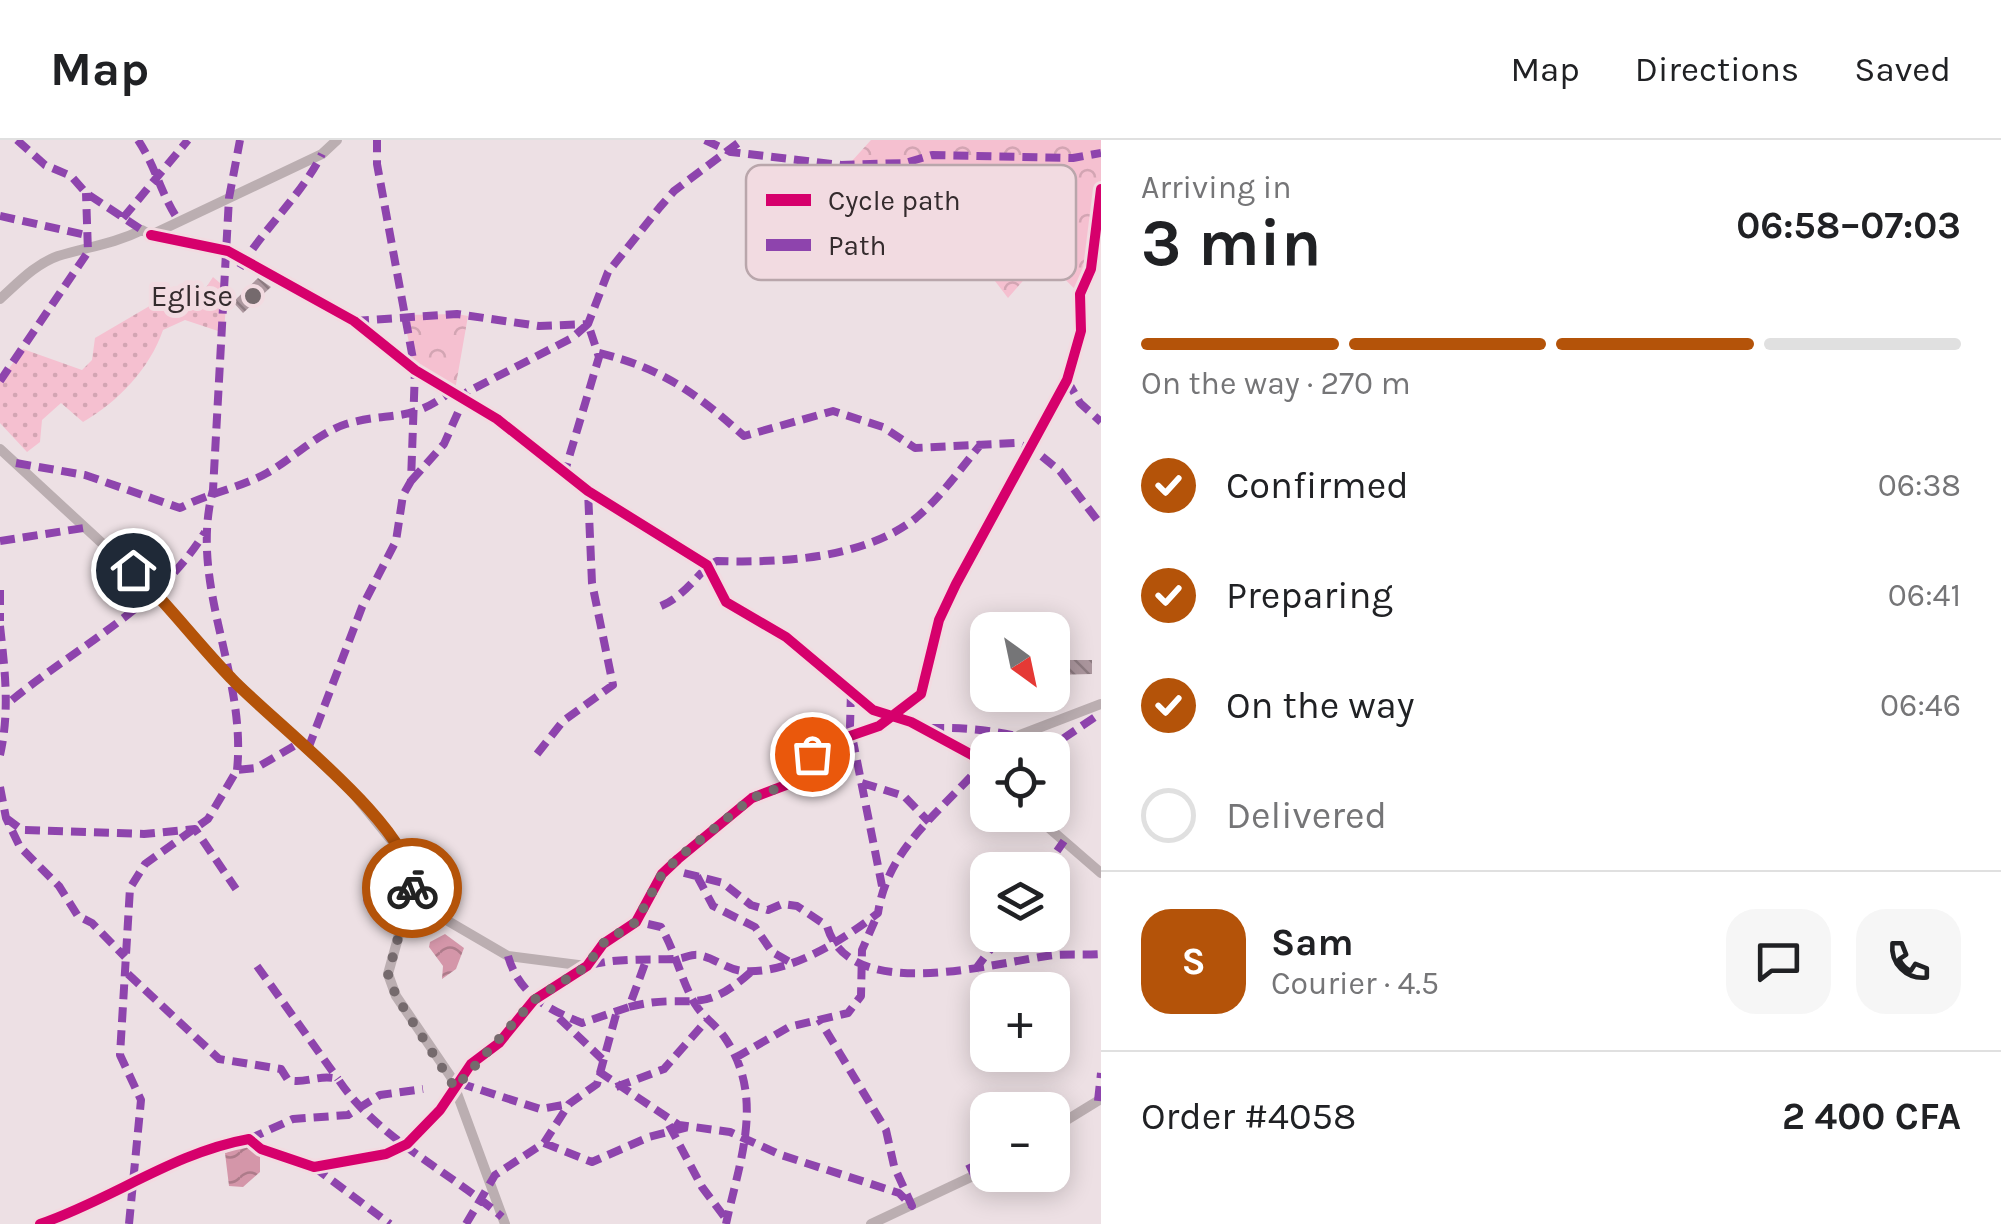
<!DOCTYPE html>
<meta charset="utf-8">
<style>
body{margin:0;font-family:Karla,sans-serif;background:#f6f6f6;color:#202124;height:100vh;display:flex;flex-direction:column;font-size:38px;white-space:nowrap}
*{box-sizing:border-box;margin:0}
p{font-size:32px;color:#757577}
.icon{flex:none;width:55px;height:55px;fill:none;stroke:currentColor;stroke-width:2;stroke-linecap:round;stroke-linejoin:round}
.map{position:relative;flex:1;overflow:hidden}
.details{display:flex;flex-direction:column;background:#fff;width:900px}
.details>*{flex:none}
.needle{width:65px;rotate:147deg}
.fabs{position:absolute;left:970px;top:472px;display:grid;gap:20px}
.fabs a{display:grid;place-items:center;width:100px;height:100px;border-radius:20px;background:#fff;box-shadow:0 5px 25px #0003;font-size:50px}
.pin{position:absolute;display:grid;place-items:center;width:85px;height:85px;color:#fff;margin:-42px;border:5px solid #fff;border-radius:50%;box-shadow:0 2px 10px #0007}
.courier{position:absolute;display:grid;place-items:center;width:100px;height:100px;margin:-50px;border:8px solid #b45309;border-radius:50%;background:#fff;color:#222;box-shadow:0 2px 12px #0007}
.overview em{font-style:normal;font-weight:700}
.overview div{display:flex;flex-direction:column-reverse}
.overview{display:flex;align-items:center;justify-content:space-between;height:170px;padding:0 40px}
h1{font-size:65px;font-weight:700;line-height:75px}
.bar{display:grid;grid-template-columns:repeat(4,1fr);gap:15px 10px;align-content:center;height:120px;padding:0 40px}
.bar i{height:12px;border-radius:8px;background:#e0e0e0}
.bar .on{background:#b45309}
.bar p{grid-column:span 4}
.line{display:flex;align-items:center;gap:25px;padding:0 40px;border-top:2px solid #e0e0e0}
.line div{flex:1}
.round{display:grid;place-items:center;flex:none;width:105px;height:105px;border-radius:30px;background:#f6f6f6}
ol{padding:0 40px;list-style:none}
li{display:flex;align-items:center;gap:30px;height:110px}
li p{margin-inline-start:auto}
li .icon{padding:10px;border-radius:50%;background:#b45309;color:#fff;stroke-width:4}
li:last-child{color:#757577}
li i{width:55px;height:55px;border:5px solid #e0e0e0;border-radius:50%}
header{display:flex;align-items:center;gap:60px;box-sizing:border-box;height:140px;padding:0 50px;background:#fff;border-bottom:2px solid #e0e0e0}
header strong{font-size:48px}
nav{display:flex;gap:55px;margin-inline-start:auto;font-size:35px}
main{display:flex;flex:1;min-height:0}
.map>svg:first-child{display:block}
.grass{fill:url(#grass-dots)}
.forest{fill:url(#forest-crowns)}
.water{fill:url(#water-waves)}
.building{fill:url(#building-back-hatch)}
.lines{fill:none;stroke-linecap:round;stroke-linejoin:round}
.street{stroke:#bbaeb1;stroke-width:10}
.quiet{stroke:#8e44ad;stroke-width:8;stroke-dasharray:15 8;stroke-linecap:butt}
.cycleway-casing{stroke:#f2dbe1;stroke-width:16}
.cycleway{stroke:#d6006c;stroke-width:10}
.done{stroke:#756a6d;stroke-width:10;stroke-dasharray:0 18}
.route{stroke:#b45309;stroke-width:12}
.poi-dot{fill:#756a6d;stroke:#f2dbe1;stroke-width:4}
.labels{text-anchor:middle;stroke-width:10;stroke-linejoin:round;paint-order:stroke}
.poi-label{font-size:30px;fill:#342b2d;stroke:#f2dbe1;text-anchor:end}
.key{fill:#f2dbe1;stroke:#b9a6ab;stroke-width:2.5}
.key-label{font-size:28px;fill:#342b2d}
</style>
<header>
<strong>Map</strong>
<nav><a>Map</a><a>Directions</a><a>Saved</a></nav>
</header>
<main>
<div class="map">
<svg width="1101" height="1084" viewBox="0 0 1101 1084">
<defs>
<pattern id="grass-dots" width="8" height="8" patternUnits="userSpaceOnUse" patternTransform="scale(2.5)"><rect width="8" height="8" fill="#f5c0d0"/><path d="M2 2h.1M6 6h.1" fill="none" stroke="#d3a5b3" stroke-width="1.8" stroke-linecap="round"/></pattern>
<pattern id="forest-crowns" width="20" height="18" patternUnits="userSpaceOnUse" patternTransform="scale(2.5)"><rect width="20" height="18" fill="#f5c0d0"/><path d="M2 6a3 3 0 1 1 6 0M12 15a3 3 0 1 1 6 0" fill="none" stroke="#d3a5b3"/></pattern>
<pattern id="water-waves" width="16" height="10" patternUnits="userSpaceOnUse" patternTransform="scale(2.5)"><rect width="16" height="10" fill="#d496a9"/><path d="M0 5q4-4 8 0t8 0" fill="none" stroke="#ad7b8a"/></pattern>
<pattern id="building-back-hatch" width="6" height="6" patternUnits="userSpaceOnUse" patternTransform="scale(2.5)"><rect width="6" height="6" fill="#ac979e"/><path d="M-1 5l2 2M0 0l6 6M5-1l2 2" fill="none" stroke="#8d7b81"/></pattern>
</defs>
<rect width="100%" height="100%" fill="#ede0e4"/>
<path class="grass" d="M213,137L227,149L224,193L185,180L163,190C150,228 118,262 83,282L61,263L42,280L40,302L27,312L0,283V241L23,209L82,230L92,220L95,198L182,147L201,155Z"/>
<path class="forest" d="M871,0H1101V64L1080,154L1043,118L1008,158L972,111L851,22Z
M457,174L468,176L454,256L415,230L403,175Z"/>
<path class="water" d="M363 759a14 14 0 1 1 28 0a14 14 0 1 1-28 0Z
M445,794L464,808L456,829L442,839L443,826L429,807L430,802Z
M246,1005L260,1013V1032L243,1047L229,1046L225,1013Z"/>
<path class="building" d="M258,138L271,147L243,173L233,162Z
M1052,520H1092V534L1052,535Z"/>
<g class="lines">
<path class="street" d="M151,95L228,111L354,181L415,230L497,279L588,351L707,425L726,462L786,497L873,570L911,582L972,615L988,629
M0,159C17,144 35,124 58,116C87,107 114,104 142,90L151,95L322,14L337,0
M0,309L155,452L233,540L349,648L405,717L413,744L388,834L396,856L451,937L505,1084
M1000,610L1020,595L1101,564
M1034,675L1101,733
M448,781L508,816L586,826
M1052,989L1101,959
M40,1084C111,1060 175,1012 249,999L261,1009L314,1027L386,1014L407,1004L440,970L471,924L499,903L534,860L587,826L603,804L636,782L662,734L678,719L752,658L786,645L824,605L879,586L921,554L939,480L956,444L1067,240L1081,191L1080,154L1091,129L1101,49
M871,1084L988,1029"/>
<path class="quiet" d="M17,0L45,25L71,36L86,53L142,90
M138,0C156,27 161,55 179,81
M705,0L731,12L841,25L905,23L932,15L1073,18L1101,13
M0,76L86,95
M123,78L188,0
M240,128C265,87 300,57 322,14
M354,181L457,174L539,186L588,184L608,132L660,67L674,51L742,0
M599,213C662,228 697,254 744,296L833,271L883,287L915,308L1015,303L1034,310L1060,331L1101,385
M1067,240L1080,263L1101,282
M0,241L88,112L86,53
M16,323L85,335L180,368C208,353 240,348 267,333C292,319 318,293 346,284C389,271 407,284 449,253
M411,341L444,304L467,252L572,198L588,184L599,217L564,334
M0,401L90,387
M0,450V481
M661,466C689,454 701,427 717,421C781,423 864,419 916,378C941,357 961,328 982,303
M0,486C5,531 10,571 0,615
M851,552L850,586L882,746
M12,560C79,505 159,467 205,392
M929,588C972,587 1011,592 1052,606L1101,573
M308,609L362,467L396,401L403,355L411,341L415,230L377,24V0
M537,614L563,581L613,545L592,443L588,351
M237,630C247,534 188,445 213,350L229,58L240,0
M862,643L904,656L929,682
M0,647L6,678L20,707L59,746L78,776L92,783L125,817
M6,678L22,690L144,694L195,689L236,749
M1044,730L1064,701
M684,733L723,743L751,765L768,770L782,764L797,766L827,786C850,866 995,822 1054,815C1070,814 1085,815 1101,814
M697,736L713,766L755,787L772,812L790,822
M648,784L661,787C676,813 681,840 695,864C703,877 717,886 725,898C766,958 739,1022 726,1084
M508,816C519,854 547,869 582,883L629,867L647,818
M590,825C619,818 645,820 675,819C682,819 692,814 698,815C713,817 726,829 742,831C789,835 843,800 878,773C888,707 941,672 982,624
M257,826L338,939
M975,830L1001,795
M128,834L219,919L281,929L288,940C306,944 319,934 338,939C377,998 449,1031 502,1077
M629,867C690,851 699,879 752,831
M559,878L602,919
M735,918L789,887L848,873L861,856L862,810L876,778
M598,931L679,985L730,992L781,1015L899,1053L912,1066L894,1026L886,990L819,879
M459,943L540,969L569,964
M616,947L664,929L707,880
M1098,961L1101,933
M669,985L702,1047L726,1079
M249,999L293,979L348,975L380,955L423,949
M544,1003L592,1022L649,997L688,987
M969,1024L975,1037
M314,1027L390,1084
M129,1084L141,960L120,915L130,748L145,724L208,679L237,630L256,628L301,602
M466,1084L495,1035L544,1003L569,964L597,944L617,871"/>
<defs>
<path id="cycleway" d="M151,95L228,111L354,181L415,230L497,279L588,351L707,425L726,462L786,497L873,570L911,582L972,615L988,629
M40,1084C111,1060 175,1012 249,999L261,1009L314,1027L386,1014L407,1004L440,970L471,924L499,903L534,860L587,826L603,804L636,782L662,734L678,719L752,658L786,645L824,605L879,586L921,554L939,480L956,444L1067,240L1081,191L1080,154L1091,129L1101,49"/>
</defs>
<use href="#cycleway" class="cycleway-casing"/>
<use href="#cycleway" class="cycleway"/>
</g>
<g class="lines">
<path class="done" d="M412,748L388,834L396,856L455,948L534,860L587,826L602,804L636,782L662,734L678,718L752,658L786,645L812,614"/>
<path class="route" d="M133,430C168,464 197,503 231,538C270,580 418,691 412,748"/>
</g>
<circle class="poi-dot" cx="253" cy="156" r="10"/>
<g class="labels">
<g class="poi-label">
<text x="233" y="166">Eglise</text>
</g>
</g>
<rect x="746" y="25" width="330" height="115" rx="15" class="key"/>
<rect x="766" y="54" width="45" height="12" fill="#d6006c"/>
<rect x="766" y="99" width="45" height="12" fill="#8e44ad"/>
<g class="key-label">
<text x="828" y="70">Cycle path</text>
<text x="828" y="115">Path</text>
</g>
</svg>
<div class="fabs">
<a><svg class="needle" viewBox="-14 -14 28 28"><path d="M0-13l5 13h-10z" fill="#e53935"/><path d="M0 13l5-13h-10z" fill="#757577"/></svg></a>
<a><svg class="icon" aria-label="locate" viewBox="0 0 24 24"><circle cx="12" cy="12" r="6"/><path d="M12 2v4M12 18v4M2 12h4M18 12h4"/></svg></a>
<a><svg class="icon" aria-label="layers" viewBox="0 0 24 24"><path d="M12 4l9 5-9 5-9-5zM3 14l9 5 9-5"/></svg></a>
<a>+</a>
<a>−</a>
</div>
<div class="pin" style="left:812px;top:614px;background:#ea580c"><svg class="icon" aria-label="bag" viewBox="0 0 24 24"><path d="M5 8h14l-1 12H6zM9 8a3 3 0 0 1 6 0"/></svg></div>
<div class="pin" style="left:133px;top:430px;background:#1f2937"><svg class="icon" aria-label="home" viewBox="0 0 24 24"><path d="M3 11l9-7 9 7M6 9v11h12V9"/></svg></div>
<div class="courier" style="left:412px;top:748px"><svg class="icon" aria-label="bike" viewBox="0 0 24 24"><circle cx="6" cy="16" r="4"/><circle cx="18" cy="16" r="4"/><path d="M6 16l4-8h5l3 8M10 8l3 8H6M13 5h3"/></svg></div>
</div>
<section class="details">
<div class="overview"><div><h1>3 min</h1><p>Arriving in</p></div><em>06:58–07:03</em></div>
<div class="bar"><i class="on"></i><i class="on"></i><i class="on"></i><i></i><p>On the way · 270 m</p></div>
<ol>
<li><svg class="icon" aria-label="check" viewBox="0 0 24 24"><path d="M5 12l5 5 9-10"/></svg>Confirmed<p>06:38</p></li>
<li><svg class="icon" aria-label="check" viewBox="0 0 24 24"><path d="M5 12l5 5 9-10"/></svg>Preparing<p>06:41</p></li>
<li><svg class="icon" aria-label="check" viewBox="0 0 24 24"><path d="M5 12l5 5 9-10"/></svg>On the way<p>06:46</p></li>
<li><i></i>Delivered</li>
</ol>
<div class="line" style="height:180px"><b class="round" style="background:#b45309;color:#fff">S</b><div><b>Sam</b><p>Courier · 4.5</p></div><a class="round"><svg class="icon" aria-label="chat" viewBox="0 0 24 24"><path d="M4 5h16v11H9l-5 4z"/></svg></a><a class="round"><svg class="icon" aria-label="phone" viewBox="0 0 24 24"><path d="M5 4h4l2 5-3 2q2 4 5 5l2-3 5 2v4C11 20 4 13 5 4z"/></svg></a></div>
<div class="line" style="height:130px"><div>Order #4058</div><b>2 400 CFA</b></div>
</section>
</main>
